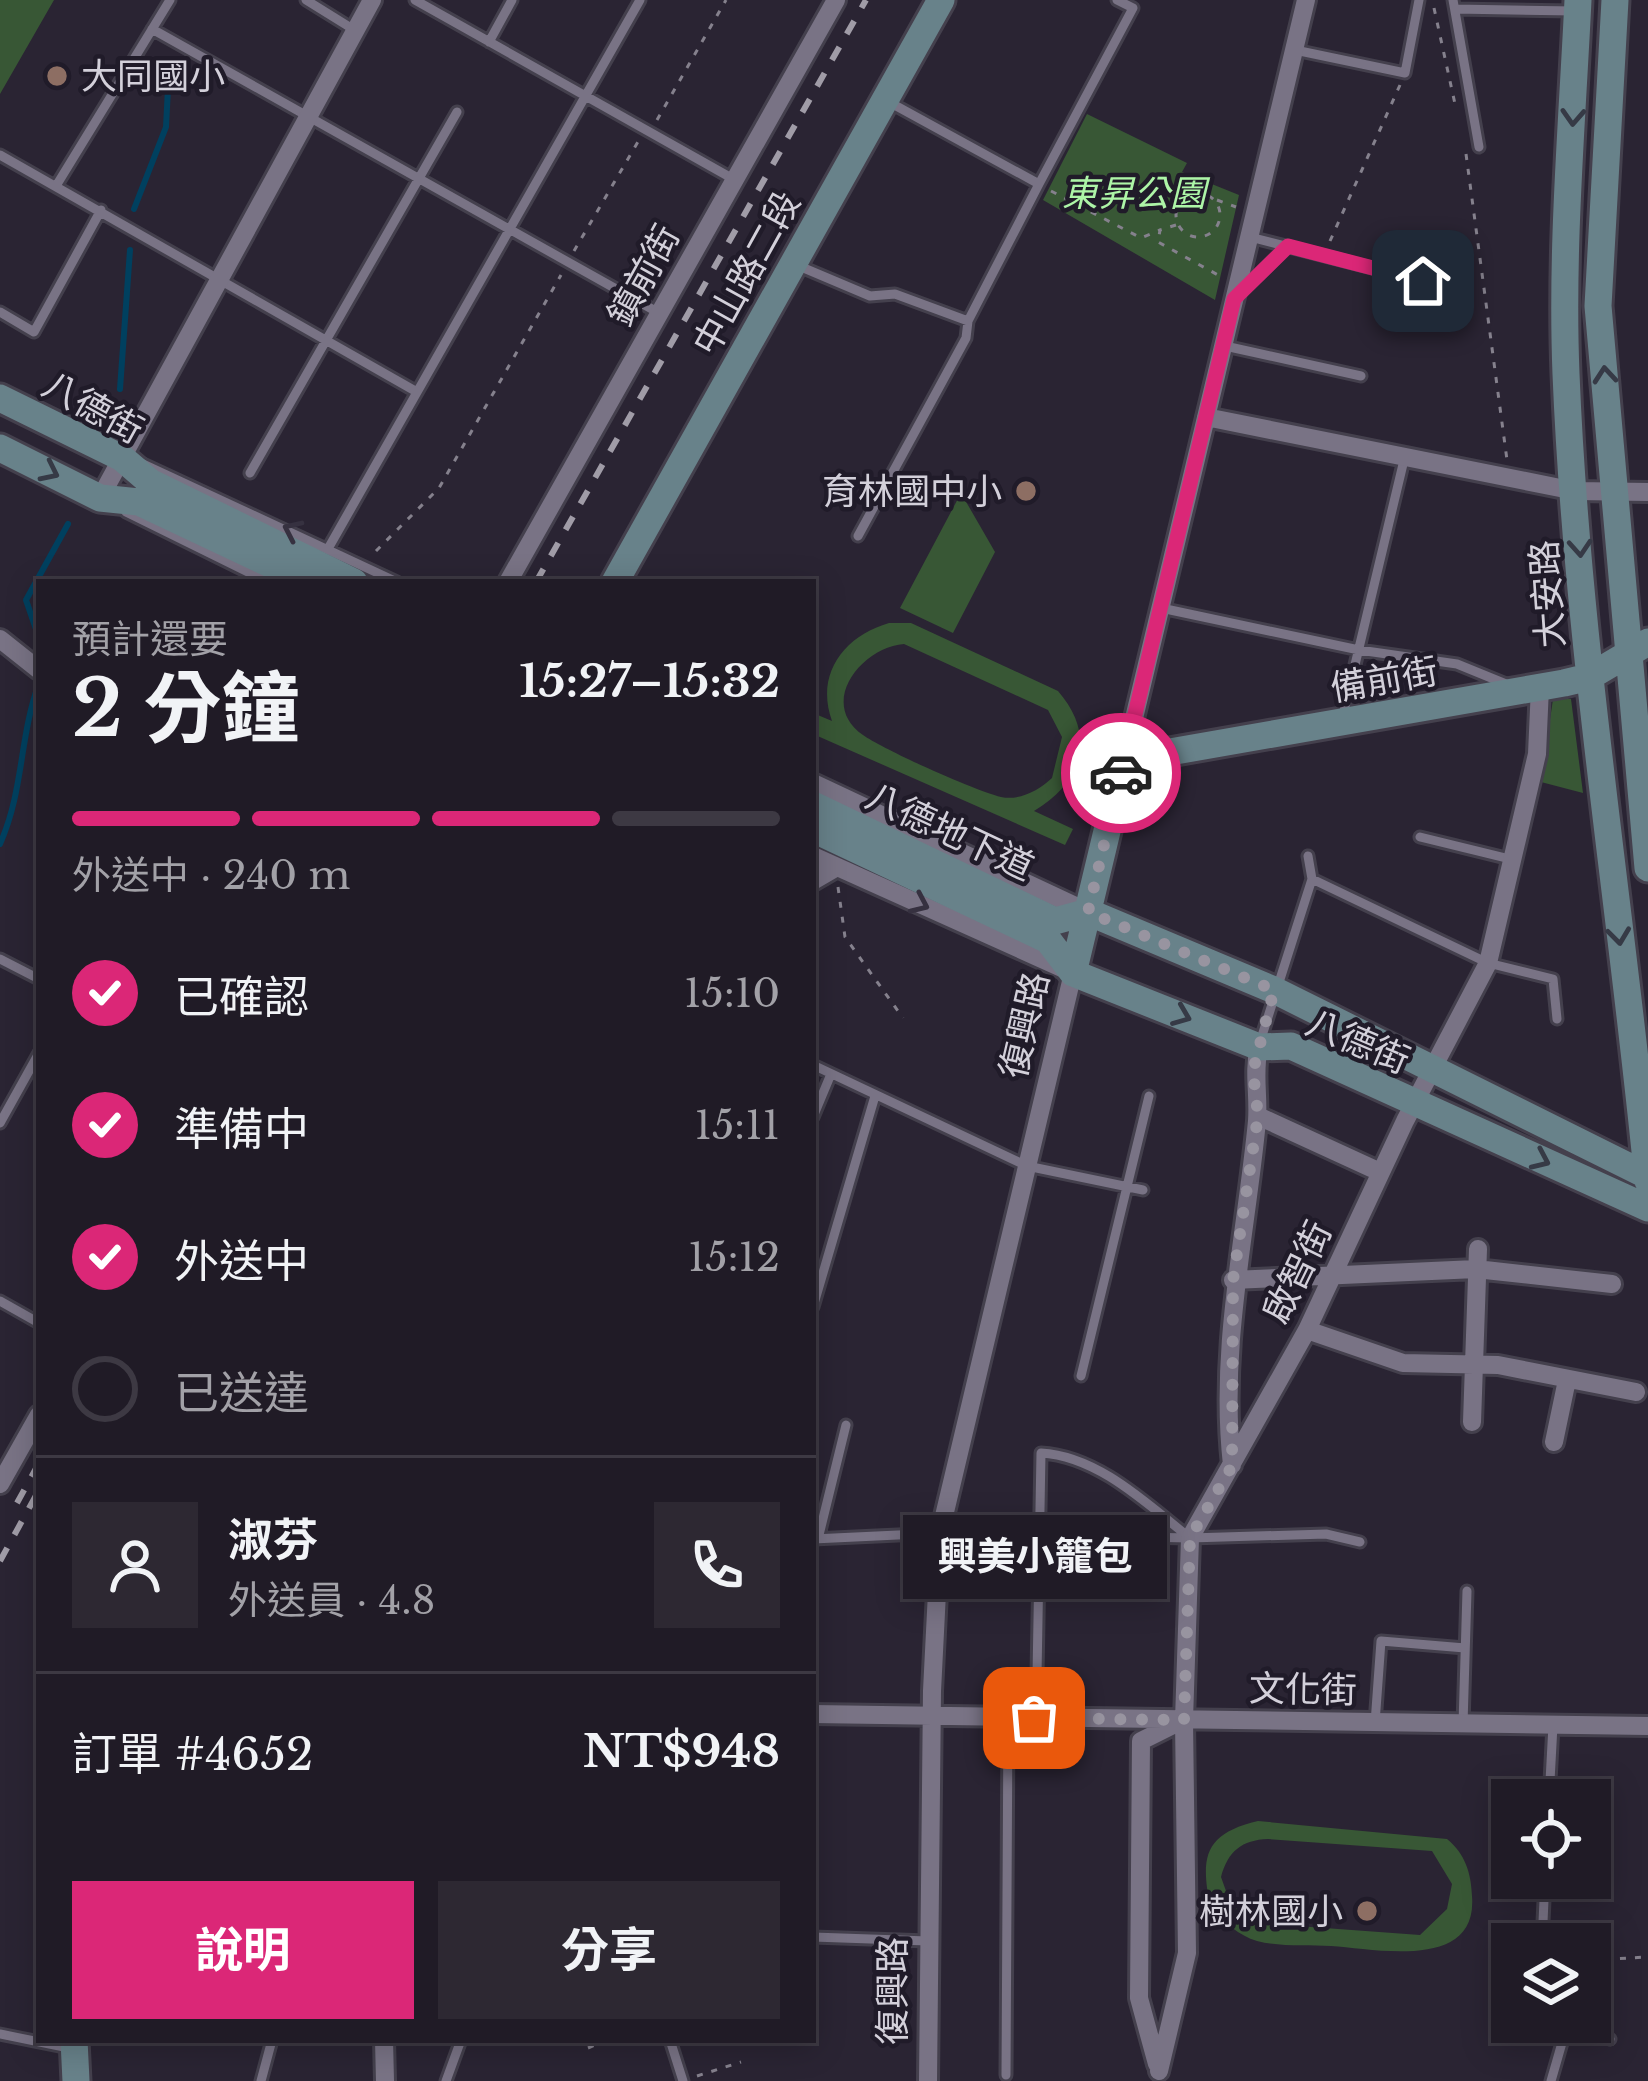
<!DOCTYPE html>
<html lang="zh-TW">
<meta charset="utf-8">
<style>
body{margin:0;font-family:"Libre Baskerville","Noto Sans TC",serif;background:#2d2832;color:#f1f3f6;height:100vh;display:flex;flex-direction:column;font-size:45px;white-space:nowrap}
*{box-sizing:border-box;margin:0}
p{font-size:39px;color:#a2a1a7}
.icon{flex:none;width:66px;height:66px;fill:none;stroke:currentColor;stroke-width:2;stroke-linecap:round;stroke-linejoin:round}
.map{position:relative;flex:1;overflow:hidden}
.details{position:absolute;left:36px;top:579px;width:780px;height:1464px;display:flex;flex-direction:column;background:#201b26;border-radius:0px;box-shadow:0 6px 30px #0003,0 0 0 3px #3d3943}
.details>*{flex:none}
.controls{position:absolute;left:1491px;top:1779px;display:grid;gap:24px}
.controls a{display:grid;place-items:center;width:120px;height:120px;border-radius:0px;background:#201b26;box-shadow:0 6px 30px #0003,0 0 0 3px #3d3943;font-size:60px}
.pin{position:absolute;display:grid;place-items:center;width:102px;height:102px;color:#fff;margin:-51px;border-radius:24px;box-shadow:0 6px 18px #0006}
.courier{position:absolute;display:grid;place-items:center;width:120px;height:120px;margin:-60px;border:9px solid #db2777;border-radius:50%;background:#fff;color:#222;box-shadow:0 3px 15px #0007}
.bubble{position:absolute;height:84px;border-radius:0px;background:#201b26;box-shadow:0 6px 30px #0003,0 0 0 3px #3d3943;font-size:39px;font-weight:700;line-height:84px;text-align:center}
.summary em{font-style:normal;font-weight:700}
.summary div{display:flex;flex-direction:column-reverse}
.summary{display:flex;align-items:center;justify-content:space-between;height:204px;padding:0 36px}
h1{font-size:78px;font-weight:700;line-height:90px}
.bar{display:grid;grid-template-columns:repeat(4,1fr);gap:18px 12px;align-content:center;height:144px;padding:0 36px}
.bar i{height:15px;border-radius:9px;background:#3d3943}
.bar .current{background:#db2777}
.bar p{grid-column:span 4}
.line{display:flex;align-items:center;gap:30px;padding:0 36px;border-top:3px solid #3d3943}
.line div{flex:1}
.round{display:grid;place-items:center;flex:none;width:126px;height:126px;border-radius:0px;background:#2d2832}
ol{padding:0 36px;list-style:none}
li{display:flex;align-items:center;gap:36px;height:132px}
li p{margin-inline-start:auto}
li .icon{padding:12px;border-radius:50%;background:#db2777;color:#fff;stroke-width:4}
li:last-child{color:#a2a1a7}
li i{width:66px;height:66px;border:6px solid #3d3943;border-radius:50%}
.button{display:flex;gap:24px;margin-top:auto;padding:24px 36px}
.button a{flex:1;height:138px;border-radius:0px;background:#db2777;color:#fff;font-size:48px;font-weight:700;line-height:138px;text-align:center}
.button a+a{background:#2d2832;color:#f1f3f6}
.map>svg:first-child{display:block}
.green{fill:#385735;fill-rule:evenodd}
.lines{fill:none;stroke-linecap:round;stroke-linejoin:round}
.stream{stroke:#00405f;stroke-width:6}
.lane-casing{stroke:#44404d;stroke-width:15}
.street-casing{stroke:#44404d;stroke-width:24}
.secondary-casing{stroke:#44404d;stroke-width:33}
.path{stroke:#85818d;stroke-width:3;stroke-dasharray:6 9;stroke-linecap:butt}
.lane{stroke:#797385;stroke-width:9}
.street{stroke:#797385;stroke-width:18}
.secondary{stroke:#68828a;stroke-width:27}
.rail{stroke:#a09ca7;stroke-width:6;stroke-dasharray:15 15;stroke-linecap:butt}
.oneway{stroke:#363a46}
.oneway2{stroke:#363140}
.done{stroke:#9894a0;stroke-width:12;stroke-dasharray:0 21.6}
.route{stroke:#db2777;stroke-width:15}
.education-dot{fill:#8d6e63;stroke:#201b29;stroke-width:4.5}
.labels{text-anchor:middle;stroke-width:9;stroke-linejoin:round;paint-order:stroke}
.poi-label{font-size:36px;fill:#d3d0da;stroke:#201b29;text-anchor:end}
.park-label{font-size:36px;font-style:italic;fill:#adf5a7;stroke:#201b29}
.street-label{font-size:36px;fill:#d3d0da;stroke:#201b29}
</style>
<div class="map">
<svg width="1648" height="2081" viewBox="0 0 1648 2081">
<rect width="100%" height="100%" fill="#2a2433"/>
<path class="green" d="M0,0H54L0,94Z
M1087,114L1187,163L1182,172L1239,195L1215,300L1043,200Z
M961,493L995,552L953,633L900,608Z
M889,623H911L1058,691C1097,736 1083,782 1034,811L1073,829L1065,845L813,734V713L832,721C815,674 844,636 889,623ZM904,644L1048,710L1062,737L1052,778C1039,790 1020,801 1001,797C976,791 884,750 863,735C817,703 862,647 904,644Z
M1553,699H1571L1583,793L1541,782Z
M1258,1821L1447,1839C1465,1854 1471,1872 1472,1896C1478,1971 1376,1949 1331,1946C1308,1945 1279,1947 1257,1941C1239,1936 1224,1921 1211,1910C1200,1858 1203,1834 1258,1821ZM1268,1839L1432,1851L1452,1884L1447,1909L1420,1935L1258,1923L1230,1902L1221,1877C1228,1851 1242,1840 1268,1839Z
M1602,1966L1601,2020L1590,2015V1967Z"/>
<g class="lines">
<path class="stream" d="M134,209L166,127L168,88
M120,389L130,250
M39,638L26,600L68,524
M0,844C24,790 19,738 39,683"/>
<defs>
<path id="lane" d="M306,0L356,31
M415,0L735,180
M1453,0L1479,147
M1455,9L1575,11
M152,29L659,313
M489,42L512,0
M1295,50L1405,73L1419,0
M0,155L417,392
M1039,184L1133,8L1117,0
M56,186L170,0
M1250,237L1423,281
M799,266L870,296L895,294L968,321
M1240,293L1288,246
M0,312L34,332L101,210
M1225,346L1361,376
M141,463L397,582
M250,473L457,112
M126,512L268,582
M858,536L966,338L968,321L1039,184L889,102
M329,547L640,0
M1161,608L1359,650L1457,664L1506,684
M1342,719L1404,460
M1420,837L1510,859
M1312,879L1488,963L1553,979L1557,1019
M0,959L39,979
M1260,1042L1312,879L1308,856
M813,1065L1027,1166L1143,1190
M813,1117L831,1074
M0,1123L39,1053
M0,1301L39,1323
M813,1307L875,1096
M1081,1376L1149,1096
M813,1539L940,1533L1190,1538L1326,1534L1360,1542
M818,1539L846,1425
M1037,1675L1041,1453C1098,1456 1147,1504 1190,1538
M1375,1723L1381,1641L1465,1648
M1463,1724L1467,1591
M1549,1800L1553,1725
M813,1937L928,1941
M1542,1944L1545,1878
M1583,2022L1610,2039
M0,2034L69,2048
M670,2040L683,2081
M1006,2075L1008,1717
M261,2081L272,2040
M446,2081L461,2040
M1551,2081L1568,2022"/>
<path id="street" d="M1206,417L1575,491L1648,492
M100,498L372,0
M508,582L836,0
M0,639L39,670
M1124,760L1306,0
M813,783L1088,912
M813,856L1073,973L940,1533L932,1691L928,2081
M813,881L837,867
M1258,1116L1380,1172
M1233,1280L1476,1269L1612,1284
M1307,1330L1403,1363L1498,1365L1636,1392
M1472,1422L1478,1249
M1554,1442L1567,1380
M1232,1465C1219,1348 1246,1236 1257,1121C1259,1095 1253,1073 1259,1047
M0,1484L39,1415
M813,1714L1648,1726
M384,2040L385,2081
M1157,2064L1139,1998L1141,1741L1179,1722
M1159,2071L1187,1953L1184,1720L1190,1538L1307,1330L1405,1121L1488,963L1537,754L1540,687"/>
<path id="secondary" d="M1578,0C1572,124 1561,249 1566,374C1577,644 1622,912 1648,1181
M1615,0L1598,306L1648,868
M0,398L122,458L150,482L354,582
M0,448L100,498L139,502L308,582
M615,582L941,0
M813,805L1055,921L1088,912L1274,990L1648,1176
M813,829L1048,940L1073,973L1259,1047L1291,1046L1648,1208
M1073,973L1124,760L1564,683L1589,677L1648,642
M74,2040L76,2081"/>
</defs>
<use href="#lane" class="lane-casing"/>
<use href="#street" class="street-casing"/>
<use href="#secondary" class="secondary-casing"/>
<path class="path" d="M1434,8L1455,104
M657,120L726,0
M1466,154L1507,460
M1051,191L1141,238L1160,230
M1176 215a22 22 0 1 1 44 0a22 22 0 1 1-44 0Z
M1217,200L1236,207
M1176,225L1160,230L1158,242L1218,275
M1330,241L1400,85
M574,251L639,140
M376,551L439,488L561,275
M838,887L845,937L903,1018
M1590,1960L1648,1957
M588,2048L607,2040
M697,2076L741,2062"/>
<use href="#lane" class="lane"/>
<use href="#street" class="street"/>
<use href="#secondary" class="secondary"/>
<path class="rail" d="M536,582L866,0
M17,1503L39,1463
M0,1561L39,1490"/>
</g>
<defs><path id="oneway-chevron" d="M-2-3.5L2.5 0L-2 3.5" fill="none" stroke-width="1.6" stroke-linecap="round" stroke-linejoin="round" transform="scale(3)"/></defs>
<g class="oneway">
<use href="#oneway-chevron" transform="translate(1573 117) rotate(93)"/>
<use href="#oneway-chevron" transform="translate(1605 375) rotate(-95)"/>
<use href="#oneway-chevron" transform="translate(50 472) rotate(26)"/>
<use href="#oneway-chevron" transform="translate(1580 548) rotate(86)"/>
<use href="#oneway-chevron" transform="translate(1619 936) rotate(83)"/>
<use href="#oneway-chevron" transform="translate(1182 1016) rotate(22)"/>
<use href="#oneway-chevron" transform="translate(1541 1160) rotate(24)"/>
</g>
<g class="oneway2">
<use href="#oneway-chevron" transform="translate(292 530) rotate(-155)"/>
<use href="#oneway-chevron" transform="translate(920 904) rotate(24)"/>
</g>
<g class="lines">
<path class="done" d="M1034,1718L1184,1720L1190,1538L1232,1466L1233,1280L1258,1116L1253,1071L1274,990L1088,912L1121,773"/>
<path class="route" d="M1121,773L1234,299L1288,246L1423,281"/>
</g>
<g class="education-dot">
<circle cx="57" cy="76" r="12"/>
<circle cx="1026" cy="491" r="12"/>
<circle cx="1367" cy="1911" r="12"/>
</g>
<g class="labels">
<g class="poi-label">
<text x="81" y="89" text-anchor="start">大同國小</text>
<text x="1002" y="504">育林國中小</text>
<text x="1343" y="1924">樹林國小</text>
</g>
<g class="park-label">
<text x="1134" y="206">東昇公園</text>
</g>
<g class="street-label">
<text transform="translate(746 273) rotate(-61)" y="13">中山路二段</text>
<text transform="translate(643 275) rotate(-61)" y="13">鎮前街</text>
<text transform="translate(93 407) rotate(29)" y="13">八德街</text>
<text transform="translate(1547 594) rotate(-94)" y="13">大安路</text>
<text transform="translate(1384 679) rotate(-10)" y="13">備前街</text>
<text transform="translate(950 831) rotate(25)" y="13">八德地下道</text>
<text transform="translate(1024 1025) rotate(-77)" y="13">復興路</text>
<text transform="translate(1358 1041) rotate(23)" y="13">八德街</text>
<text transform="translate(1297 1272) rotate(-64)" y="13">啟智街</text>
<text transform="translate(1303 1689) rotate(1)" y="13">文化街</text>
<text transform="translate(892 1991) rotate(-90)" y="13">復興路</text>
</g>
</g>
</svg>
<div class="controls">
<a><svg class="icon" aria-label="locate" viewBox="0 0 24 24"><circle cx="12" cy="12" r="6"/><path d="M12 2v4M12 18v4M2 12h4M18 12h4"/></svg></a>
<a><svg class="icon" aria-label="layers" viewBox="0 0 24 24"><path d="M12 4l9 5-9 5-9-5zM3 14l9 5 9-5"/></svg></a>
</div>
<div class="pin" style="left:1034px;top:1718px;background:#ea580c"><svg class="icon" aria-label="bag" viewBox="0 0 24 24"><path d="M5 8h14l-1 12H6zM9 8a3 3 0 0 1 6 0"/></svg></div>
<div class="pin" style="left:1423px;top:281px;background:#1f2937"><svg class="icon" aria-label="home" viewBox="0 0 24 24"><path d="M3 11l9-7 9 7M6 9v11h12V9"/></svg></div>
<div class="courier" style="left:1121px;top:773px"><svg class="icon" aria-label="car" viewBox="0 0 24 24"><path d="M5 17H2v-5l4-1 3-4h7l3 4 3 1v5h-3M9 17h6M6 11h13"/><circle cx="7" cy="17" r="2"/><circle cx="17" cy="17" r="2"/></svg></div>
<div class="bubble" style="left:903px;top:1515px;width:264px">興美小籠包</div>
<section class="details">
<div class="summary"><div><h1>2 分鐘</h1><p>預計還要</p></div><em>15:27–15:32</em></div>
<div class="bar"><i class="current"></i><i class="current"></i><i class="current"></i><i></i><p>外送中 · 240 m</p></div>
<ol>
<li><svg class="icon" aria-label="check" viewBox="0 0 24 24"><path d="M5 12l5 5 9-10"/></svg>已確認<p>15:10</p></li>
<li><svg class="icon" aria-label="check" viewBox="0 0 24 24"><path d="M5 12l5 5 9-10"/></svg>準備中<p>15:11</p></li>
<li><svg class="icon" aria-label="check" viewBox="0 0 24 24"><path d="M5 12l5 5 9-10"/></svg>外送中<p>15:12</p></li>
<li><i></i>已送達</li>
</ol>
<div class="line" style="height:216px"><a class="round"><svg class="icon" aria-label="person" viewBox="0 0 24 24"><circle cx="12" cy="8" r="4"/><path d="M4 21q1-7 8-7t8 7"/></svg></a><div><b>淑芬</b><p>外送員 · 4.8</p></div><a class="round"><svg class="icon" aria-label="phone" viewBox="0 0 24 24"><path d="M5 4h4l2 5-3 2q2 4 5 5l2-3 5 2v4C11 20 4 13 5 4z"/></svg></a></div>
<div class="line" style="height:156px"><div>訂單 #4652</div><b>NT$948</b></div>
<div class="button"><a>說明</a><a>分享</a></div>
</section>
</div>
